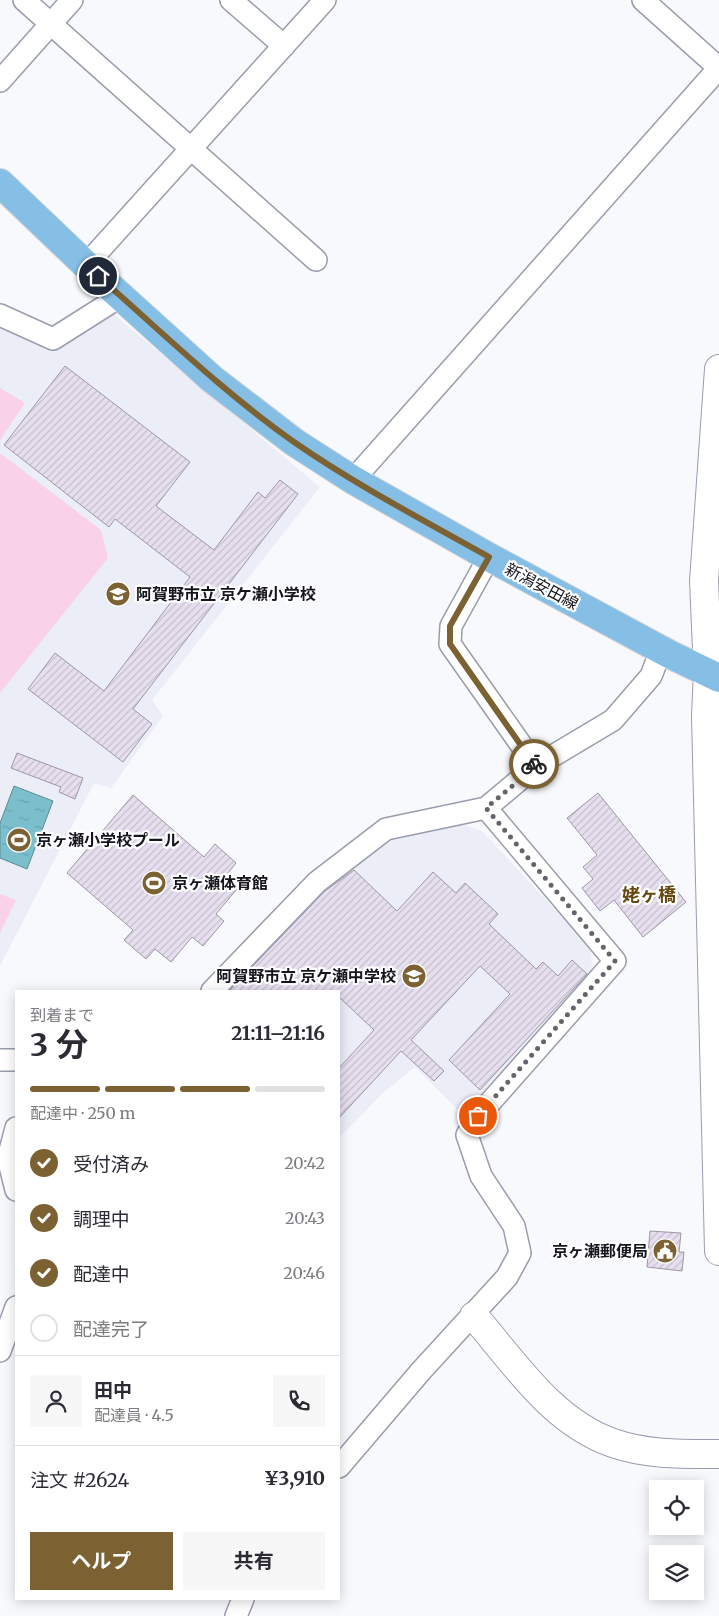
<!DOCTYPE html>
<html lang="ja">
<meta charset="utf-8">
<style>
body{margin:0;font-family:Merriweather,"Noto Sans JP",serif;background:#f7f7f7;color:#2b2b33;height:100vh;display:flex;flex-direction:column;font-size:19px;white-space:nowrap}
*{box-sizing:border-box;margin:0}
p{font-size:16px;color:#7c7c81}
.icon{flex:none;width:28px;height:28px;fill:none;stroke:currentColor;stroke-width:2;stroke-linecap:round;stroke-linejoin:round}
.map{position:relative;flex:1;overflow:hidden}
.drawer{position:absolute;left:15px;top:990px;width:325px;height:610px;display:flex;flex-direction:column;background:#fff;border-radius:0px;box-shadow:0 2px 12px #0003}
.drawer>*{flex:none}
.tools{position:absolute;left:649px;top:1480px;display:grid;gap:10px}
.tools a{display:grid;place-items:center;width:55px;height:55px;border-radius:0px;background:#fff;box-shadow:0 2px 12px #0003;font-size:25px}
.pin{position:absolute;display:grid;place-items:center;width:42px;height:42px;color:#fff;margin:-21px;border:2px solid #fff;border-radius:50%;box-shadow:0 1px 5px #0007}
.courier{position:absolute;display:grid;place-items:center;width:50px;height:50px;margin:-25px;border:4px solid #7c6233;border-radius:50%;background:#fff;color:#222;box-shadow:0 1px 6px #0007}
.summary em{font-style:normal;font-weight:700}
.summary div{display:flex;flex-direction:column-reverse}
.summary{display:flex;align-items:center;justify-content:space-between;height:85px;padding:0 15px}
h1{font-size:32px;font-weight:700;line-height:38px}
.bar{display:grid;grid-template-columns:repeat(4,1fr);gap:8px 5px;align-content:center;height:60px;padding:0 15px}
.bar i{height:6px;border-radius:4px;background:#e1e1e2}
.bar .on{background:#7c6233}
.bar p{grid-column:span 4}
.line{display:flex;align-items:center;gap:12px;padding:0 15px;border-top:1px solid #e1e1e2}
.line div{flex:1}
.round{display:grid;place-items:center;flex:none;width:52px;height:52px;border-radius:0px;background:#f7f7f7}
ol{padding:0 15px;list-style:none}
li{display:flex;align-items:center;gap:15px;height:55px}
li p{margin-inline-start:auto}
li .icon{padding:5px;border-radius:50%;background:#7c6233;color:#fff;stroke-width:4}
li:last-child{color:#7c7c81}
li i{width:28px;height:28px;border:2px solid #e1e1e2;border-radius:50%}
.cta{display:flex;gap:10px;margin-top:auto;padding:10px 15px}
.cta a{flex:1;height:58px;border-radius:0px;background:#7c6233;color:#fff;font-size:20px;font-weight:700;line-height:58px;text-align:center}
.cta a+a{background:#f7f7f7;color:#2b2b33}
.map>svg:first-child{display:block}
.built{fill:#ebedf7}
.pitch{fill:#f9d2e9}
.water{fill:url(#water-ripples);stroke:#5c8c96}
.building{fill:url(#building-hatch);stroke:#9e96a5}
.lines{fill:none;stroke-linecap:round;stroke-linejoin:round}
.street-casing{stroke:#999dad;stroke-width:24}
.secondary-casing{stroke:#999dad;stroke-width:30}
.primary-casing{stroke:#d5d5d6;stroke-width:30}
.street{stroke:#fff;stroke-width:21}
.secondary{stroke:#fff;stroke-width:28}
.primary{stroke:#86bfe6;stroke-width:28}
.done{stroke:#64656b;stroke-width:5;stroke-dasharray:0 9}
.route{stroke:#7c6233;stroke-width:6}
.labels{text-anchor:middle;stroke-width:4.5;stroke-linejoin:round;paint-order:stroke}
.street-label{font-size:16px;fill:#15161c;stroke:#fff}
.poi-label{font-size:16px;font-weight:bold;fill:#15161c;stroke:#fff;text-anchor:start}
.neighbourhood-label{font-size:18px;font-weight:bold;fill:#64480e;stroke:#fff}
</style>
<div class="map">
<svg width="719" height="1616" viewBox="0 0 719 1616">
<defs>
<pattern id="water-ripples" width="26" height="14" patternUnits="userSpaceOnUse" patternTransform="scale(1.25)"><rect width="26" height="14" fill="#7abfcb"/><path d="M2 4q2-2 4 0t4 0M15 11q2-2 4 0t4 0" fill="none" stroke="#69a3ae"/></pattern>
<pattern id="building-hatch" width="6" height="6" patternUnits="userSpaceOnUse" patternTransform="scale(1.25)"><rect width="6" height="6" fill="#e7dfef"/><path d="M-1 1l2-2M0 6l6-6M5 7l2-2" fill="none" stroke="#c5bfcc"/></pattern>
</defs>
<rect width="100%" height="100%" fill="#f8f9fd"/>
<path class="built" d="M110,311L320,487L152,700L163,716L111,788L94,783L0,966V321L49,350Z
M449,819L482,831L591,948L592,974L465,1117L415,1067L383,1093L339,1138V991H224L336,872L396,828Z"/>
<path class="pitch" d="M0,388L25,403L0,440Z
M0,453L101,530L108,558L0,693Z
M0,894L16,900L0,933Z"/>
<path class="water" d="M14,786L53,801L27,869L0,858V823Z"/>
<path class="building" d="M65,366L190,462L156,506L214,550L258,492L265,498L280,480L298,494L133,709L152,724L123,762L28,689L55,653L104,691L190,577L115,519L109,527L4,445Z
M17,753L83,778L75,799L59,792L61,787L11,768Z
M598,793L686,902L643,937L614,900L600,911L582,888L593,879L583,867L597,855L567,818Z
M133,795L204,857L215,844L236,863L224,878L237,889L216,914L224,921L203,946L192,937L171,962L155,949L146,959L124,940L133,930L67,873Z
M354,870L397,911L433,872L456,893L465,883L498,914L489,924L536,969L543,962L558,976L572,960L587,974L480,1090L449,1060L510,994L480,966L411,1040L444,1071L434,1081L401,1051L339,1118V1068L374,1030L339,997V991H229L325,891Z
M650,1231L681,1233L679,1252H684L682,1271L647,1267Z"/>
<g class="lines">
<defs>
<path id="street" d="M24,0L316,260
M231,0L284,46
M0,81L72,0
M86,265L325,0
M0,315L53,339L121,296
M353,480L719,68L643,0
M489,557L451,626L450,644L536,766
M212,991L317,882L386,829L486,808L536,766L613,720L651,676L661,650
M0,1060H16
M16,1128L8,1158L16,1190
M0,1351L16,1307
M339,1467L421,1371L507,1277L520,1253L514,1226L481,1176L467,1135L478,1116L615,961L486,808
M236,1616L243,1599"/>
<path id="secondary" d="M719,369L704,581L708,672L706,716L719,1251
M474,1316C514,1362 552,1422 613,1443C647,1455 684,1454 719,1454"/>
<path id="primary" d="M0,183L86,265L212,379L294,442L353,480L489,557L669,654L719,678"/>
</defs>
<use href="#street" class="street-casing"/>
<use href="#secondary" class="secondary-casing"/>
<use href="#primary" class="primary-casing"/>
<use href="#street" class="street"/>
<use href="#secondary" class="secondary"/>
<use href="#primary" class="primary"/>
</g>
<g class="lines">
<path class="done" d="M478,1116L615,961L486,808L536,766L534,764"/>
<path class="route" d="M98,276C162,332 223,392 294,442C356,485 423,520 489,557L450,626V644L534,764"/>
</g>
<defs>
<symbol id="school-disc" viewBox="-11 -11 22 22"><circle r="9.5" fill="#7c6233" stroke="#fff"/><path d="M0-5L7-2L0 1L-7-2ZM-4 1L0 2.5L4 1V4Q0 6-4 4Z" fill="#fff"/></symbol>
<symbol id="stadium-disc" viewBox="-11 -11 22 22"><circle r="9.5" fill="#7c6233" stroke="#fff"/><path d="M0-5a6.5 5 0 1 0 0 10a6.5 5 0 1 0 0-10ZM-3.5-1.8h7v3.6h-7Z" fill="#fff"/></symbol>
<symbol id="civic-disc" viewBox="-11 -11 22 22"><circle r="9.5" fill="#7c6233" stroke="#fff"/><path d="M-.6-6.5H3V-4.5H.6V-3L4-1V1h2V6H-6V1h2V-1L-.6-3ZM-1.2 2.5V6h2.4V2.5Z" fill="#fff"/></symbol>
</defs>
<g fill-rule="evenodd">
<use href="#school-disc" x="104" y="580" width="28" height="28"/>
<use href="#stadium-disc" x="5" y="826" width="28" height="28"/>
<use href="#stadium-disc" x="140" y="869" width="28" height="28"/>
<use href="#school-disc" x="400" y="962" width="28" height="28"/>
<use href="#civic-disc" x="651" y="1237" width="28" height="28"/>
</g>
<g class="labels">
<g class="street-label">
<text transform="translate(542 586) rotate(28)" y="6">新潟安田線</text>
</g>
<g class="poi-label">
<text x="136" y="600">阿賀野市立 京ケ瀬小学校</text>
<text x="36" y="846">京ヶ瀬小学校プール</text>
<text x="172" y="889">京ヶ瀬体育館</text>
<text x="396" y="982" text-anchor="end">阿賀野市立 京ケ瀬中学校</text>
<text x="648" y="1257" text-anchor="end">京ヶ瀬郵便局</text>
</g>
<g class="neighbourhood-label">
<text x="649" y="901">姥ヶ橋</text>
</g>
</g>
</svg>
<div class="tools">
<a><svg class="icon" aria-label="locate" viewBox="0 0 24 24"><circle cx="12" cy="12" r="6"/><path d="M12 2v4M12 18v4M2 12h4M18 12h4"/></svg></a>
<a><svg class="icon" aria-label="layers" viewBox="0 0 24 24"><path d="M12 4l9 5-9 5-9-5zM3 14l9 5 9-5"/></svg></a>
</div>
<div class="pin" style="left:478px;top:1116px;background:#ea580c"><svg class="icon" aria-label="bag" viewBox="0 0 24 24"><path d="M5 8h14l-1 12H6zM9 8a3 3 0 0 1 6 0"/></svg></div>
<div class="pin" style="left:98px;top:276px;background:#1f2937"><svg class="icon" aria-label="home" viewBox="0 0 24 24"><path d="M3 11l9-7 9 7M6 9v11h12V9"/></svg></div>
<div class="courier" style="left:534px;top:764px"><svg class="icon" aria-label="bike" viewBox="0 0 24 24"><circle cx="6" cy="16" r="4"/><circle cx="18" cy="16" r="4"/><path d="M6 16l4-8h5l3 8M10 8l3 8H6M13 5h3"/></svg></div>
<section class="drawer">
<div class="summary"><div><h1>3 分</h1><p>到着まで</p></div><em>21:11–21:16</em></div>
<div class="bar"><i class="on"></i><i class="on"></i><i class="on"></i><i></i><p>配達中 · 250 m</p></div>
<ol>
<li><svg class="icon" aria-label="check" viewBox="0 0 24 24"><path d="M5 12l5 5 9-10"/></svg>受付済み<p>20:42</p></li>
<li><svg class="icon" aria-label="check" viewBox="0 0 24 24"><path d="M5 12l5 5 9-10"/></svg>調理中<p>20:43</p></li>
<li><svg class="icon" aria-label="check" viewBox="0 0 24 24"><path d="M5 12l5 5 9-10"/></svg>配達中<p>20:46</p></li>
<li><i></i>配達完了</li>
</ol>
<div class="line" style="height:90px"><a class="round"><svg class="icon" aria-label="person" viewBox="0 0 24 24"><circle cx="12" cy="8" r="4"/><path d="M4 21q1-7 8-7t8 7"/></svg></a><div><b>田中</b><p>配達員 · 4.5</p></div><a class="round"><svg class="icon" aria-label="phone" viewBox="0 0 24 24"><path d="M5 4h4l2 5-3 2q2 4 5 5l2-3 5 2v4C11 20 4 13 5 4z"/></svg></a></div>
<div class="line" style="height:65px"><div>注文 #2624</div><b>¥3,910</b></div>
<div class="cta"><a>ヘルプ</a><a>共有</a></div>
</section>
</div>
